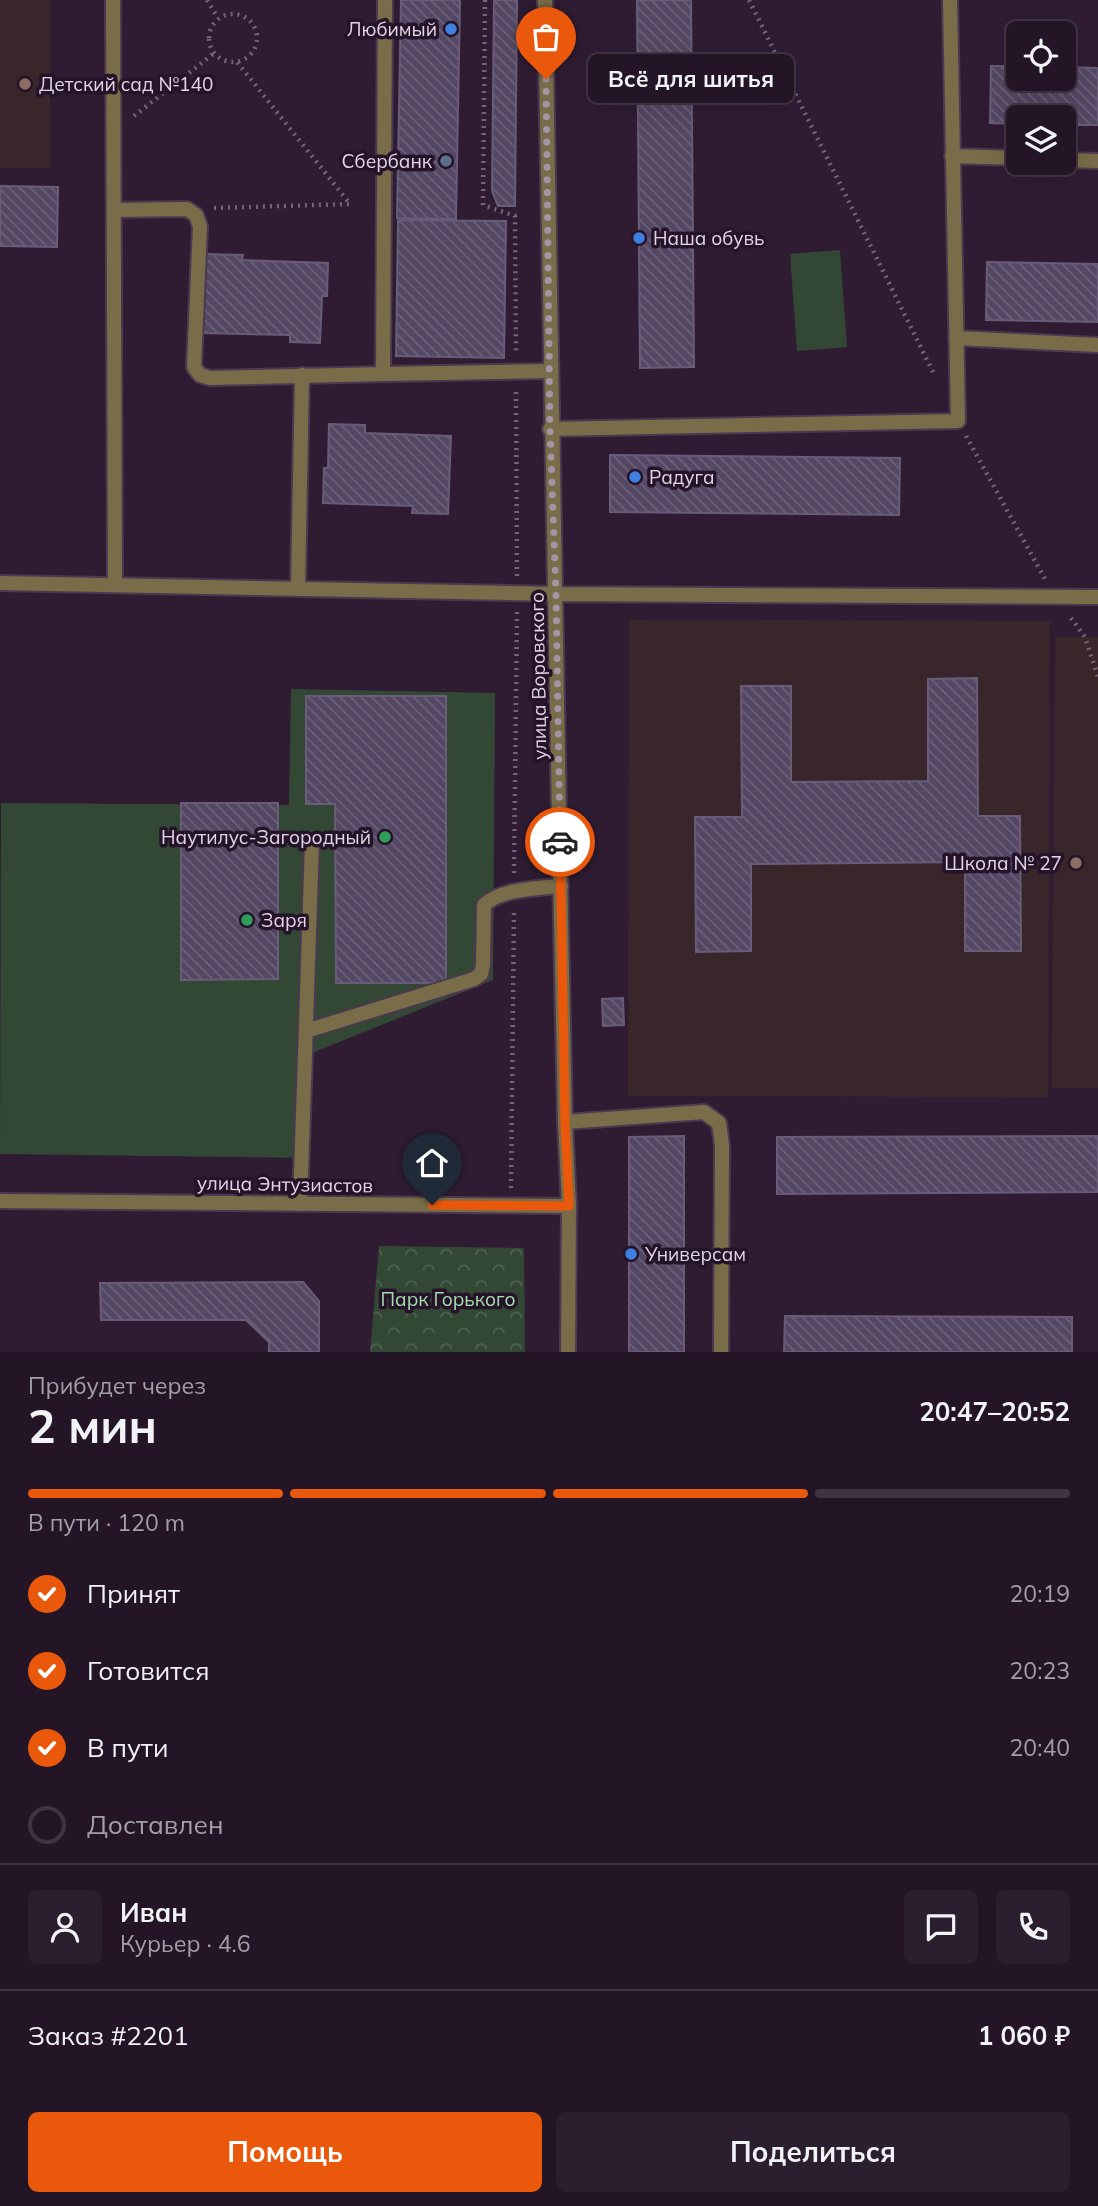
<!DOCTYPE html>
<html lang="ru">
<meta charset="utf-8">
<style>
body{margin:0;font-family:Mulish,sans-serif;background:#2b1e2e;color:#f1f3f6;height:100vh;display:flex;flex-direction:column;font-size:26px;white-space:nowrap}
*{box-sizing:border-box;margin:0}
p{font-size:23px;color:#a39fa7}
.icon{flex:none;width:38px;height:38px;fill:none;stroke:currentColor;stroke-width:2;stroke-linecap:round;stroke-linejoin:round}
.map{position:relative;height:1352px;overflow:hidden}
.sheet{display:flex;flex-direction:column;background:#231526;flex:1}
.sheet>*{flex:none}
.fabs{position:absolute;left:1006px;top:21px;display:grid;gap:14px}
.fabs a{display:grid;place-items:center;width:70px;height:70px;border-radius:10px;background:#231526;box-shadow:0 7px 28px #0002,0 0 0 2px #403443;font-size:35px}
.pin{position:absolute;display:grid;place-items:center;width:60px;height:60px;color:#fff;margin:-72px -30px;border-radius:50% 50% 50% 0;rotate:-45deg;box-shadow:0 0 7px #0007}
.pin .icon{rotate:45deg}
.courier{position:absolute;display:grid;place-items:center;width:70px;height:70px;margin:-35px;border:5px solid #ea580c;border-radius:50%;background:#fff;color:#222;box-shadow:0 2px 9px #0007}
.bubble{position:absolute;height:49px;border-radius:10px;background:#231526;box-shadow:0 7px 28px #0002,0 0 0 2px #403443;font-size:23px;font-weight:700;line-height:49px;text-align:center}
.summary em{font-style:normal;font-weight:700}
.summary div{display:flex;flex-direction:column-reverse}
.summary{display:flex;align-items:center;justify-content:space-between;height:119px;padding:0 28px}
h1{font-size:46px;font-weight:700;line-height:52px}
.bar{display:grid;grid-template-columns:repeat(4,1fr);gap:10px 7px;align-content:center;height:84px;padding:0 28px}
.bar i{height:9px;border-radius:5px;background:#403443}
.bar .on{background:#ea580c}
.bar p{grid-column:span 4}
.line{display:flex;align-items:center;gap:18px;padding:0 28px;border-top:2px solid #403443}
.line div{flex:1}
.round{display:grid;place-items:center;flex:none;width:74px;height:74px;border-radius:10px;background:#2b1e2e}
ol{padding:0 28px;list-style:none}
li{display:flex;align-items:center;gap:21px;height:77px}
li p{margin-inline-start:auto}
li .icon{padding:7px;border-radius:50%;background:#ea580c;color:#fff;stroke-width:4}
li:last-child{color:#a39fa7}
li i{width:38px;height:38px;border:4px solid #403443;border-radius:50%}
.cta{display:flex;gap:14px;margin-top:auto;padding:14px 28px}
.cta a{flex:1;height:80px;border-radius:10px;background:#ea580c;color:#fff;font-size:28px;font-weight:700;line-height:80px;text-align:center}
.cta a+a{background:#2b1e2e;color:#f1f3f6}
.map>svg:first-child{display:block}
.education{fill:#39262b}
.grass{fill:#324835}
.park{fill:url(#park-crowns)}
.building{fill:url(#building-back-hatch);stroke:#695c79;stroke-width:2}
.lines{fill:none;stroke-linecap:round;stroke-linejoin:round}
.lane-casing{stroke:#4b3a4f;stroke-width:18}
.street-casing{stroke:#4b3a4f;stroke-width:18}
.path{stroke:#756478;stroke-width:4.5;stroke-dasharray:2 5;stroke-linecap:butt}
.lane{stroke:#796c48;stroke-width:14}
.street{stroke:#796c48;stroke-width:14}
.done{stroke:#a394a6;stroke-width:7;stroke-dasharray:0 12.6}
.route{stroke:#ea580c;stroke-width:9}
.shop-dot{fill:#3f7fe0;stroke:#251329;stroke-width:2.5}
.education-dot{fill:#8d6e63;stroke:#251329;stroke-width:2.5}
.service-dot{fill:#5c6f8a;stroke:#251329;stroke-width:2.5}
.leisure-dot{fill:#2e9e5b;stroke:#251329;stroke-width:2.5}
.labels{text-anchor:middle;stroke-width:7;stroke-linejoin:round;paint-order:stroke}
.poi-label{font-size:19px;fill:#e1d5e4;stroke:#251329;text-anchor:start}
.street-label{font-size:19px;fill:#e1d5e4;stroke:#251329}
.park-label{font-size:19px;fill:#a4ddac;stroke:#251329}
</style>
<div class="map">
<svg width="1098" height="1352" viewBox="0 0 1098 1352">
<defs>
<pattern id="park-crowns" width="20" height="18" patternUnits="userSpaceOnUse" patternTransform="scale(1.75)"><rect width="20" height="18" fill="#324835"/><path d="M2 6a3 3 0 1 1 6 0M12 15a3 3 0 1 1 6 0" fill="none" stroke="#4f6252"/></pattern>
<pattern id="building-back-hatch" width="6" height="6" patternUnits="userSpaceOnUse" patternTransform="scale(1.75)"><rect width="6" height="6" fill="#544763"/><path d="M-1 5l2 2M0 0l6 6M5-1l2 2" fill="none" stroke="#6c6179"/></pattern>
</defs>
<rect width="100%" height="100%" fill="#2f1c33"/>
<path class="education" d="M0,0H50V168H0Z
M629,620L1050,621L1048,1097L628,1096Z
M1055,637H1098V1088H1052Z"/>
<path class="grass" d="M840,250L847,347L797,351L790,254Z
M291,689L495,693L493,980L312,1053L308,1158L0,1154L1,803L289,805Z"/>
<path class="park" d="M379,1246L524,1248L525,1352H370Z"/>
<path class="building" d="M401,0H460L456,219L397,218Z
M494,0H517L515,206H498L492,191Z
M637,0H691L694,367L640,368Z
M991,66H1018V79H1064V67L1098,68V125H1064V117H1018V124L990,123Z
M0,186L58,187L57,247L0,246Z
M398,220L506,221L504,358L396,356Z
M205,254L243,255L242,260L328,263L327,296H322L320,343L290,342V335L200,333L201,303H204Z
M987,262L1098,264V322L986,320Z
M329,424L365,425V433L451,436L448,514L412,513L413,506L323,503L324,468H328Z
M610,455L900,458L899,515L610,512Z
M977,678L978,816H1020L1021,951H965V862L751,864V951L696,952L695,817H742L741,686H791V782L928,781V679Z
M306,696H446V983H336L335,804H306Z
M181,803H278V979L181,980Z
M623,998L624,1025L603,1026L602,999Z
M684,1136V1352H629V1137Z
M1098,1136V1192L777,1194V1137Z
M303,1282L319,1301V1352H269V1342L246,1320H101L100,1283Z
M785,1316L1072,1317V1352H784Z"/>
<g class="lines">
<defs>
<path id="lane" d="M113,0L115,584
M385,0L383,374L549,371
M952,156L1018,158
M1064,160L1098,161
M114,210L187,209L196,215L200,226L194,367L200,375L210,378L383,374
M956,338L1098,345
M550,429L958,421L950,0
M298,588L302,375
M306,1031L474,979L481,974L483,965L484,905C500,889 539,888 561,886
M565,1122L704,1112L719,1123L722,1146L721,1352
M300,1204L312,843"/>
<path id="street" d="M545,0C549,374 558,748 565,1122L569,1206L568,1352
M0,583L556,594L1098,597
M0,1201L569,1206"/>
</defs>
<use href="#lane" class="lane-casing"/>
<use href="#street" class="street-casing"/>
<path class="path" d="M207,0L218,18
M485,0L483,205L515,216L516,352
M749,0L935,376
M209 38a24 24 0 1 1 48 0a24 24 0 1 1-48 0Z
M134,116L213,54
M214,208L350,204L237,62
M516,392L517,576
M966,436L1045,579
M1071,618L1085,637L1098,677
M514,873L517,612
M511,1188L514,910"/>
<use href="#lane" class="lane"/>
<use href="#street" class="street"/>
</g>
<g class="lines">
<path class="done" d="M546,79L550,429L556,594L560,842"/>
<path class="route" d="M432,1205L569,1206L565,1122L560,842"/>
</g>
<g class="shop-dot">
<circle cx="451" cy="29" r="7"/>
<circle cx="639" cy="238" r="7"/>
<circle cx="635" cy="477" r="7"/>
<circle cx="631" cy="1254" r="7"/>
</g>
<g class="education-dot">
<circle cx="25" cy="84" r="7"/>
<circle cx="1076" cy="863" r="7"/>
</g>
<circle class="service-dot" cx="446" cy="161" r="7"/>
<g class="leisure-dot">
<circle cx="385" cy="837" r="7"/>
<circle cx="247" cy="920" r="7"/>
</g>
<g class="labels">
<g class="poi-label">
<text x="437" y="36" text-anchor="end">Любимый</text>
<text x="39" y="91">Детский сад №140</text>
<text x="432" y="168" text-anchor="end">Сбербанк</text>
<text x="653" y="245">Наша обувь</text>
<text x="649" y="484">Радуга</text>
<text x="371" y="844" text-anchor="end">Наутилус-Загородный</text>
<text x="1062" y="870" text-anchor="end">Школа № 27</text>
<text x="261" y="927">Заря</text>
<text x="645" y="1261">Универсам</text>
</g>
<g class="street-label">
<text transform="translate(538 676) rotate(-91)" y="7">улица Воровского</text>
<text transform="translate(285 1184) rotate(1)" y="7">улица Энтузиастов</text>
</g>
<g class="park-label">
<text x="448" y="1306">Парк Горького</text>
</g>
</g>
</svg>
<div class="fabs">
<a><svg class="icon" aria-label="locate" viewBox="0 0 24 24"><circle cx="12" cy="12" r="6"/><path d="M12 2v4M12 18v4M2 12h4M18 12h4"/></svg></a>
<a><svg class="icon" aria-label="layers" viewBox="0 0 24 24"><path d="M12 4l9 5-9 5-9-5zM3 14l9 5 9-5"/></svg></a>
</div>
<div class="pin" style="left:546px;top:79px;background:#ea580c"><svg class="icon" aria-label="bag" viewBox="0 0 24 24"><path d="M5 8h14l-1 12H6zM9 8a3 3 0 0 1 6 0"/></svg></div>
<div class="pin" style="left:432px;top:1205px;background:#1f2937"><svg class="icon" aria-label="home" viewBox="0 0 24 24"><path d="M3 11l9-7 9 7M6 9v11h12V9"/></svg></div>
<div class="courier" style="left:560px;top:842px"><svg class="icon" aria-label="car" viewBox="0 0 24 24"><path d="M5 17H2v-5l4-1 3-4h7l3 4 3 1v5h-3M9 17h6M6 11h13"/><circle cx="7" cy="17" r="2"/><circle cx="17" cy="17" r="2"/></svg></div>
<div class="bubble" style="left:588px;top:54px;width:206px">Всё для шитья</div>
</div>
<section class="sheet">
<div class="summary"><div><h1>2 мин</h1><p>Прибудет через</p></div><em>20:47–20:52</em></div>
<div class="bar"><i class="on"></i><i class="on"></i><i class="on"></i><i></i><p>В пути · 120 m</p></div>
<ol>
<li><svg class="icon" aria-label="check" viewBox="0 0 24 24"><path d="M5 12l5 5 9-10"/></svg>Принят<p>20:19</p></li>
<li><svg class="icon" aria-label="check" viewBox="0 0 24 24"><path d="M5 12l5 5 9-10"/></svg>Готовится<p>20:23</p></li>
<li><svg class="icon" aria-label="check" viewBox="0 0 24 24"><path d="M5 12l5 5 9-10"/></svg>В пути<p>20:40</p></li>
<li><i></i>Доставлен</li>
</ol>
<div class="line" style="height:126px"><a class="round"><svg class="icon" aria-label="person" viewBox="0 0 24 24"><circle cx="12" cy="8" r="4"/><path d="M4 21q1-7 8-7t8 7"/></svg></a><div><b>Иван</b><p>Курьер · 4.6</p></div><a class="round"><svg class="icon" aria-label="chat" viewBox="0 0 24 24"><path d="M4 5h16v11H9l-5 4z"/></svg></a><a class="round"><svg class="icon" aria-label="phone" viewBox="0 0 24 24"><path d="M5 4h4l2 5-3 2q2 4 5 5l2-3 5 2v4C11 20 4 13 5 4z"/></svg></a></div>
<div class="line" style="height:91px"><div>Заказ #2201</div><b>1 060 ₽</b></div>
<div class="cta"><a>Помощь</a><a>Поделиться</a></div>
</section>
